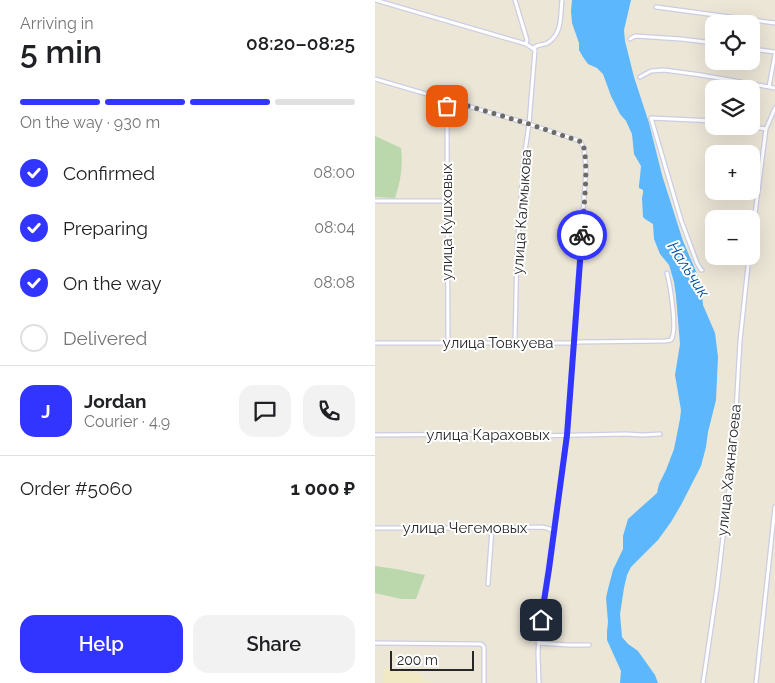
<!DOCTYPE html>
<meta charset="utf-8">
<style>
body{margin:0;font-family:Raleway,sans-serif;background:#f2f2f2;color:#202124;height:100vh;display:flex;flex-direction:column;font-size:19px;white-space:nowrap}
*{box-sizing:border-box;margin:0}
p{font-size:16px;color:#757577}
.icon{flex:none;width:28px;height:28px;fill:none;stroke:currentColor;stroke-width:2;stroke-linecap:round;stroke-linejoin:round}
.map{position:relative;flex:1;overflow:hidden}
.side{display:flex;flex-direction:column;background:#fff;width:375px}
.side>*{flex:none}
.buttons{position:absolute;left:330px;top:15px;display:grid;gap:10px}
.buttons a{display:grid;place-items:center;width:55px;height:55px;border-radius:10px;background:#fff;box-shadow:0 5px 20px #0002;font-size:25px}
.scale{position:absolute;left:15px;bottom:12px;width:84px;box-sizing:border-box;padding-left:5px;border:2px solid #272727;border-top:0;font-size:14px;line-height:18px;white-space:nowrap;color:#272727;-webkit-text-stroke:4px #fff;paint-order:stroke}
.pin{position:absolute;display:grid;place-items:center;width:42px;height:42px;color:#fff;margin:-21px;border-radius:10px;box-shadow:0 2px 8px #0006}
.courier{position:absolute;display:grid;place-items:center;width:50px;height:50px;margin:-25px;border:4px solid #3135ff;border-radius:50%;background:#fff;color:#222;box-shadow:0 1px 6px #0007}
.summary em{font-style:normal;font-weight:600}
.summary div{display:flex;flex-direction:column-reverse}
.summary{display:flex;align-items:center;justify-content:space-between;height:85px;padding:0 20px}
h1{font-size:32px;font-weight:600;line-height:38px}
.bar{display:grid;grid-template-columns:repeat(4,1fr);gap:8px 5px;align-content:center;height:60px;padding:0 20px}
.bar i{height:6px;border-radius:4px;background:#e0e0e0}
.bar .on{background:#3135ff}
.bar p{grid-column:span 4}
.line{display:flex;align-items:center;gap:12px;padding:0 20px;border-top:1px solid #e0e0e0}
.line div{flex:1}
.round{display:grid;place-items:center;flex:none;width:52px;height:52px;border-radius:15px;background:#f2f2f2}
ol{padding:0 20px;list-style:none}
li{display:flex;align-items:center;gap:15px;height:55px}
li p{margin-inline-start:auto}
li .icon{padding:5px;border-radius:50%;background:#3135ff;color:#fff;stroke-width:4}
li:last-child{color:#757577}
li i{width:28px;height:28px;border:2px solid #e0e0e0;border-radius:50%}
.primary-button{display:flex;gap:10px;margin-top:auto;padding:10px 20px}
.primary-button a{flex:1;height:58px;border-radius:15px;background:#3135ff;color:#fff;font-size:20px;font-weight:600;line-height:58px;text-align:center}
.primary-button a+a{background:#f2f2f2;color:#202124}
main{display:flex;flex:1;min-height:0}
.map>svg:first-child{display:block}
.education{fill:#f0e9c3}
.cemetery{fill:#bad8ac}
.water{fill:#5cb7fc}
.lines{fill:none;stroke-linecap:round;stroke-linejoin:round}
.minor-casing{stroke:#cccde3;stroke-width:5.5}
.minor{stroke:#fff;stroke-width:3}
.done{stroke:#6c6a65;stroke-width:5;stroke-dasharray:0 9}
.route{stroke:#3135ff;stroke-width:6}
.labels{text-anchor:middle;stroke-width:4;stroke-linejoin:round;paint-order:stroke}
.street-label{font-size:15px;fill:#272727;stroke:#fff}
.water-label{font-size:16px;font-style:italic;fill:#0050a3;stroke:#fff}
</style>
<main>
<section class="side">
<div class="summary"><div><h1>5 min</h1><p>Arriving in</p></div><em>08:20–08:25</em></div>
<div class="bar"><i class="on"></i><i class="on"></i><i class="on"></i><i></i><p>On the way · 930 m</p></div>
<ol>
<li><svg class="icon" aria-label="check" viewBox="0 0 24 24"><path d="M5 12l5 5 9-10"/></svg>Confirmed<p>08:00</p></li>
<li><svg class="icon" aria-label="check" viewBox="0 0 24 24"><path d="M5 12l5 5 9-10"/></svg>Preparing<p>08:04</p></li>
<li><svg class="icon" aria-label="check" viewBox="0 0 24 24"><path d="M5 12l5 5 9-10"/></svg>On the way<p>08:08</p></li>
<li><i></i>Delivered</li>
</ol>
<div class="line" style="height:90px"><b class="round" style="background:#3135ff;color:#fff">J</b><div><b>Jordan</b><p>Courier · 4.9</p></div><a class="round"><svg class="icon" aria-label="chat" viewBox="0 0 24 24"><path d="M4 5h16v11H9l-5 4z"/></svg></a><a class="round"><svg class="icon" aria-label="phone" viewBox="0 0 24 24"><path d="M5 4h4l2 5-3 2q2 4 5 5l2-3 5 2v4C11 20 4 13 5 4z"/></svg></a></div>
<div class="line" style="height:65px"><div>Order #5060</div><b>1 000 ₽</b></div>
<div class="primary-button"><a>Help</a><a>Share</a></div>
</section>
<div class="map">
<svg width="400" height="683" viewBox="0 0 400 683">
<rect width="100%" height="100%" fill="#ece6d7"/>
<path class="education" d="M9,668L47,674L48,681L59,683H8Z"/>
<path class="cemetery" d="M0,136L26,148C28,165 26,181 20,198L0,197Z
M0,566L21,569L50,575L41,599H26L0,593Z"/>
<path class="water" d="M197,0H256L249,30L250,41L259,77L274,123L287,175L308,241L326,283L328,305L340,333L343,357L341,400L333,432L331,447L326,466L306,505L296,522L283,540L256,567L252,575L249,588L245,614L247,637L253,644L263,651L280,675L283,683H245L246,671L232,640V632L233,622L231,598L233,589L238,570L248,549V536L253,519L282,493L284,484L291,470L299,449L305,419L306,410L300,375L305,344L301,296L299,282L294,265L285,254L279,239L278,224L270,219L268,217L267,198L268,193V190L264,188V185L265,177L266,166L259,154L257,134L251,121L245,114L236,96L228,74L222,68L213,64L208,57L204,50V43L197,23L196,11Z"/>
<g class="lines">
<defs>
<path id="minor" d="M0,0L151,44L160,50L154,124L148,165L145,214L142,247L140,342
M140,0L152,40L151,44
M281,7L400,23
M255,39L260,36L306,39L339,43
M158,48C165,43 169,46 174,42C188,32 185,15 187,0
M376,49L400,52
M265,77L276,71L289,70L326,75L400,88
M0,79L151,123L205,141L209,148L211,170L192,435L164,634L163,653L164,683
M394,87L400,54
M373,126L391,129L400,108
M0,201H72
M376,245L391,129
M327,270H326L322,263L306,220L276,118L339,121
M0,343H198L204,342L290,341L296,340C303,330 295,285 292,273
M73,343L72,124L73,100
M0,435L138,434L160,436L251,434L267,435L285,434
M0,528H117L166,527L172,528L179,531
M113,584L117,528
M0,643L106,644L109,647V683
M163,643L193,645H214
M328,683L342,588L353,494L354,491L353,472L355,459L361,411L365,341L374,256
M381,683L400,507"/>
</defs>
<use href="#minor" class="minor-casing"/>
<use href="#minor" class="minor"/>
</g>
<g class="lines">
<path class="done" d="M72,106L73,100L151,123L207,142C215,160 208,213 207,235"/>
<path class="route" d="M166,620L174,569L192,435L207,235"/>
</g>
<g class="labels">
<g class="street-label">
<text transform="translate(147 212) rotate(-86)" y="5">улица Калмыкова</text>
<text transform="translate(72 222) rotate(-90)" y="5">улица Кушховых</text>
<text x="123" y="348">улица Товкуева</text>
<text x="113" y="440">улица Караховых</text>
<text transform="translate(354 470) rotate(-84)" y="5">улица Хажнагоева</text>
<text x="90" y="533">улица Чегемовых</text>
</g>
<g class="water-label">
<text transform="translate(314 269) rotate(57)" y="6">Нальчик</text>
</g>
</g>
</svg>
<div class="buttons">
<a><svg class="icon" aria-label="locate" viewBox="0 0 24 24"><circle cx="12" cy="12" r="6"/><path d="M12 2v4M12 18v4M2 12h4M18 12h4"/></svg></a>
<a><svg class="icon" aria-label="layers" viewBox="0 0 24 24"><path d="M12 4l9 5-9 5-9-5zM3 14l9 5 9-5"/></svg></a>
<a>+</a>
<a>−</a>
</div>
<div class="scale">200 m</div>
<div class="pin" style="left:72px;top:106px;background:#ea580c"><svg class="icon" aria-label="bag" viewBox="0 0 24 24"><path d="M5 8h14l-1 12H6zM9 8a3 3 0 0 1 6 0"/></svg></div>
<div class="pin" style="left:166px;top:620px;background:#1f2937"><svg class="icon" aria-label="home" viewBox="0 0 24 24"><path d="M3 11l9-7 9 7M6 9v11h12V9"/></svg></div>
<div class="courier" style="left:207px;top:235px"><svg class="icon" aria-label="bike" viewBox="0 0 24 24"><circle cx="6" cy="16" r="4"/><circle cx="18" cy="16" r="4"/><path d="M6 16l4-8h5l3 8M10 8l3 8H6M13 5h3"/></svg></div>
</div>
</main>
